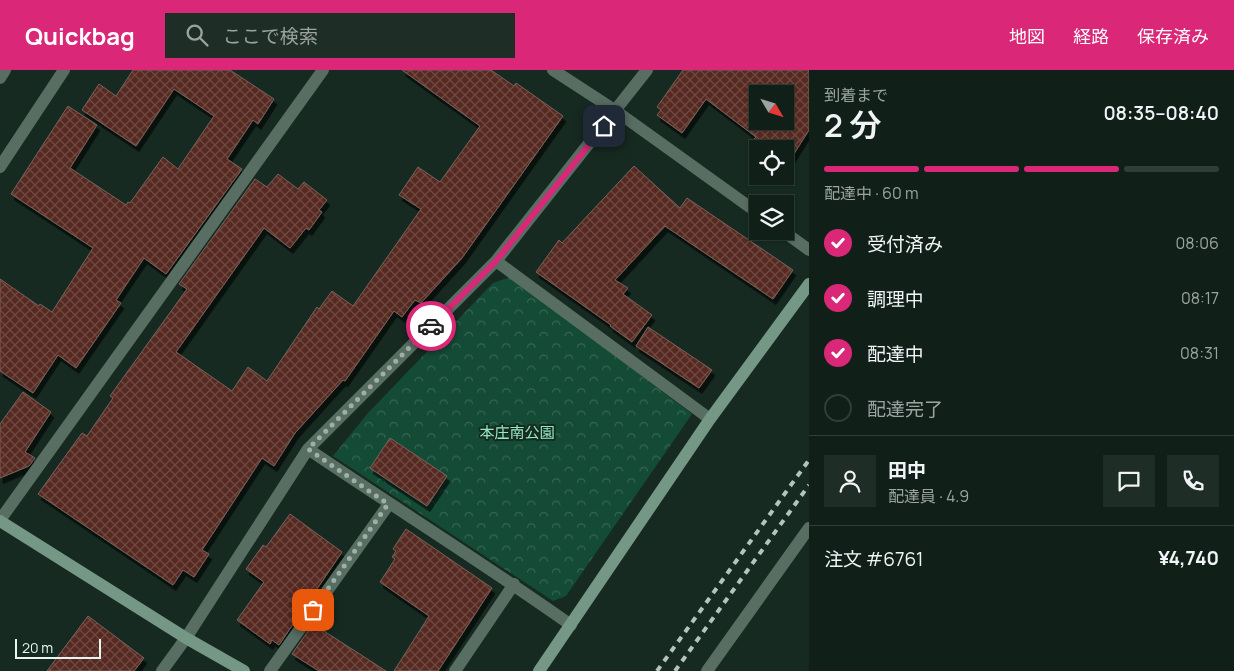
<!DOCTYPE html>
<html lang="ja">
<meta charset="utf-8">
<style>
body{margin:0;font-family:Manrope,"Noto Sans JP",sans-serif;background:#1e2d26;color:#f1f3f6;height:100vh;display:flex;flex-direction:column;font-size:19px;white-space:nowrap}
*{box-sizing:border-box;margin:0}
p{font-size:16px;color:#9ca3a2}
.icon{flex:none;width:28px;height:28px;fill:none;stroke:currentColor;stroke-width:2;stroke-linecap:round;stroke-linejoin:round}
.map{position:relative;flex:1;overflow:hidden}
.sheet{display:flex;flex-direction:column;background:#102019;width:425px}
.sheet>*{flex:none}
.needle{width:32px;rotate:128deg}
.buttons{position:absolute;left:749px;top:15px;display:grid;gap:10px}
.buttons a{display:grid;place-items:center;width:45px;height:45px;border-radius:0px;background:#102019;box-shadow:0 1px 4px #0004,0 0 0 1px #303e38;font-size:25px}
.scale{position:absolute;left:15px;bottom:12px;width:86px;box-sizing:border-box;padding-left:5px;border:2px solid #e9f6ef;border-top:0;font-size:14px;line-height:18px;white-space:nowrap;color:#e9f6ef;-webkit-text-stroke:4px #162a21;paint-order:stroke}
.pin{position:absolute;display:grid;place-items:center;width:42px;height:42px;color:#fff;margin:-21px;border-radius:10px;box-shadow:0 2px 8px #0006}
.courier{position:absolute;display:grid;place-items:center;width:50px;height:50px;margin:-25px;border:4px solid #db2777;border-radius:50%;background:#fff;color:#222;box-shadow:0 1px 6px #0007}
.head em{font-style:normal;font-weight:600}
.head div{display:flex;flex-direction:column-reverse}
.head{display:flex;align-items:center;justify-content:space-between;height:85px;padding:0 15px}
h1{font-size:32px;font-weight:600;line-height:38px}
.bar{display:grid;grid-template-columns:repeat(4,1fr);gap:8px 5px;align-content:center;height:60px;padding:0 15px}
.bar i{height:6px;border-radius:4px;background:#303e38}
.bar .selected{background:#db2777}
.bar p{grid-column:span 4}
.line{display:flex;align-items:center;gap:12px;padding:0 15px;border-top:1px solid #303e38}
.line div{flex:1}
.round{display:grid;place-items:center;flex:none;width:52px;height:52px;border-radius:0px;background:#1e2d26}
ol{padding:0 15px;list-style:none}
li{display:flex;align-items:center;gap:15px;height:55px}
li p{margin-inline-start:auto}
li .icon{padding:5px;border-radius:50%;background:#db2777;color:#fff;stroke-width:4}
li:last-child{color:#9ca3a2}
li i{width:28px;height:28px;border:2px solid #303e38;border-radius:50%}
header{display:flex;align-items:center;gap:30px;box-sizing:border-box;height:70px;padding:0 25px;background:#db2777;color:#fff}
header strong{font-size:24px}
nav{display:flex;gap:28px;margin-inline-start:auto;font-size:18px}
.search{width:350px;height:45px;background:#1e2d26;display:flex;align-items:center;gap:12px;box-sizing:border-box;padding:0 18px;border-radius:0px;color:#9ca3a2;font-size:19px}
main{display:flex;flex:1;min-height:0}
.map>svg:first-child{display:block}
.park{fill:url(#park-crowns)}
.building{fill:url(#building-cross-hatch);stroke:#78615b;fill-rule:evenodd;filter:url(#shadow)}
.lines{fill:none;stroke-linecap:round;stroke-linejoin:round}
.lane{stroke:#586e63;stroke-width:12}
.street{stroke:#586e63;stroke-width:12}
.secondary{stroke:#749786;stroke-width:12}
.rail{stroke:#b4c3bb;stroke-width:4;stroke-dasharray:6 6;stroke-linecap:butt}
.done{stroke:#9fafa7;stroke-width:5;stroke-dasharray:0 9}
.route{stroke:#db2777;stroke-width:6}
.labels{text-anchor:middle;stroke-width:4;stroke-linejoin:round;paint-order:stroke}
.park-label{font-size:15px;fill:#93e8c2;stroke:#162a21}
</style>
<header>
<strong>Quickbag</strong>
<div class="search"><svg class="icon" aria-label="search" viewBox="0 0 24 24"><circle cx="10" cy="10" r="6"/><path d="M15 15l6 6"/></svg>ここで検索</div>
<nav><a>地図</a><a>経路</a><a>保存済み</a></nav>
</header>
<main>
<div class="map">
<svg width="809" height="601" viewBox="0 0 809 601">
<defs>
<pattern id="park-crowns" width="20" height="18" patternUnits="userSpaceOnUse" patternTransform="scale(1.25)"><rect width="20" height="18" fill="#144b36"/><path d="M2 6a3 3 0 1 1 6 0M12 15a3 3 0 1 1 6 0" fill="none" stroke="#366653"/></pattern>
<pattern id="building-cross-hatch" width="8" height="8" patternUnits="userSpaceOnUse" patternTransform="scale(1.25)"><rect width="8" height="8" fill="#572a20"/><path d="M0 0l8 8M0 8l8-8" fill="none" stroke="#6f4a41"/></pattern>
<filter id="shadow"><feDropShadow dx="3" dy="5.5" stdDeviation="0" flood-color="#0009"/></filter>
</defs>
<rect width="100%" height="100%" fill="#162a21"/>
<path class="park" d="M511,207L692,344L566,526L553,531L333,386L368,343L493,213Z"/>
<path class="building" d="M133,0H230L274,29L258,54L253,50L227,89L242,99L166,204L144,188L116,230L121,233L76,298L58,285L33,323L0,301V209L39,236L40,234L52,242L93,178L11,124L68,36L97,55L70,98L126,135L128,132L130,133L163,87L178,99L214,46L174,19L136,76L82,40L99,14L116,26Z
M402,0H491L514,16L516,13L563,46L462,188L421,233L415,230L402,247L394,241L345,311L343,310L295,363L274,396L262,388L202,480L209,484L194,507L183,500L173,515L38,424L82,363L87,366L113,328L110,326L187,219L179,214L255,109L267,117L278,104L298,119L304,112L327,130L319,140L322,142L309,160L306,158L290,178L264,158L176,282L232,321L248,297L267,311L317,237L319,239L332,221L353,236L421,139L399,125L418,97L440,112L480,56Z
M683,0H809V60L785,98V79H759L760,76L752,71L756,67L706,29L682,63L657,45L661,40L657,37ZM758,24H785V51H758Z
M634,96L680,138L687,128L793,200L773,229L665,156L615,210L628,218L623,224L652,245L632,272L610,256L611,255L536,202L559,170L562,173Z
M648,257L712,300L699,318L636,276Z
M23,322L51,342L25,382L35,388L29,396L0,408V354Z
M390,368L447,406L427,436L370,398Z
M290,444L342,482L279,575L272,570L270,574L237,550L264,512L246,499L263,475L266,477Z
M406,459L492,518L438,601H394L429,546L380,512L395,489L392,487L396,481L393,479Z
M88,546L144,588L134,601H47Z
M313,554L386,601H319L292,584Z"/>
<g class="lines">
<path class="lane" d="M0,8L5,0"/>
<path class="street" d="M553,0L616,41L758,143
M0,97L64,0
M783,161L809,180
M496,191L710,349
M308,379C395,438 485,494 571,555
M0,450L323,0
M162,601L186,568L308,379L496,191L647,0
M270,601L389,434
M455,601L514,514
M707,601L809,458"/>
<path class="secondary" d="M0,451L186,568L244,601
M539,601L710,349L809,214"/>
<path class="rail" d="M657,601L809,390
M675,601L809,415"/>
</g>
<g class="lines">
<path class="done" d="M313,540L388,434L308,379L431,256"/>
<path class="route" d="M431,256L496,191L604,56"/>
</g>
<g class="labels">
<g class="park-label">
<text x="517" y="368">本庄南公園</text>
</g>
</g>
</svg>
<div class="buttons">
<a><svg class="needle" viewBox="-14 -14 28 28"><path d="M0-13l5 13h-10z" fill="#e53935"/><path d="M0 13l5-13h-10z" fill="#9ca3a2"/></svg></a>
<a><svg class="icon" aria-label="locate" viewBox="0 0 24 24"><circle cx="12" cy="12" r="6"/><path d="M12 2v4M12 18v4M2 12h4M18 12h4"/></svg></a>
<a><svg class="icon" aria-label="layers" viewBox="0 0 24 24"><path d="M12 4l9 5-9 5-9-5zM3 14l9 5 9-5"/></svg></a>
</div>
<div class="scale">20 m</div>
<div class="pin" style="left:313px;top:540px;background:#ea580c"><svg class="icon" aria-label="bag" viewBox="0 0 24 24"><path d="M5 8h14l-1 12H6zM9 8a3 3 0 0 1 6 0"/></svg></div>
<div class="pin" style="left:604px;top:56px;background:#1f2937"><svg class="icon" aria-label="home" viewBox="0 0 24 24"><path d="M3 11l9-7 9 7M6 9v11h12V9"/></svg></div>
<div class="courier" style="left:431px;top:256px"><svg class="icon" aria-label="car" viewBox="0 0 24 24"><path d="M5 17H2v-5l4-1 3-4h7l3 4 3 1v5h-3M9 17h6M6 11h13"/><circle cx="7" cy="17" r="2"/><circle cx="17" cy="17" r="2"/></svg></div>
</div>
<section class="sheet">
<div class="head"><div><h1>2 分</h1><p>到着まで</p></div><em>08:35–08:40</em></div>
<div class="bar"><i class="selected"></i><i class="selected"></i><i class="selected"></i><i></i><p>配達中 · 60 m</p></div>
<ol>
<li><svg class="icon" aria-label="check" viewBox="0 0 24 24"><path d="M5 12l5 5 9-10"/></svg>受付済み<p>08:06</p></li>
<li><svg class="icon" aria-label="check" viewBox="0 0 24 24"><path d="M5 12l5 5 9-10"/></svg>調理中<p>08:17</p></li>
<li><svg class="icon" aria-label="check" viewBox="0 0 24 24"><path d="M5 12l5 5 9-10"/></svg>配達中<p>08:31</p></li>
<li><i></i>配達完了</li>
</ol>
<div class="line" style="height:90px"><a class="round"><svg class="icon" aria-label="person" viewBox="0 0 24 24"><circle cx="12" cy="8" r="4"/><path d="M4 21q1-7 8-7t8 7"/></svg></a><div><b>田中</b><p>配達員 · 4.9</p></div><a class="round"><svg class="icon" aria-label="chat" viewBox="0 0 24 24"><path d="M4 5h16v11H9l-5 4z"/></svg></a><a class="round"><svg class="icon" aria-label="phone" viewBox="0 0 24 24"><path d="M5 4h4l2 5-3 2q2 4 5 5l2-3 5 2v4C11 20 4 13 5 4z"/></svg></a></div>
<div class="line" style="height:65px"><div>注文 #6761</div><b>¥4,740</b></div>
</section>
</main>
